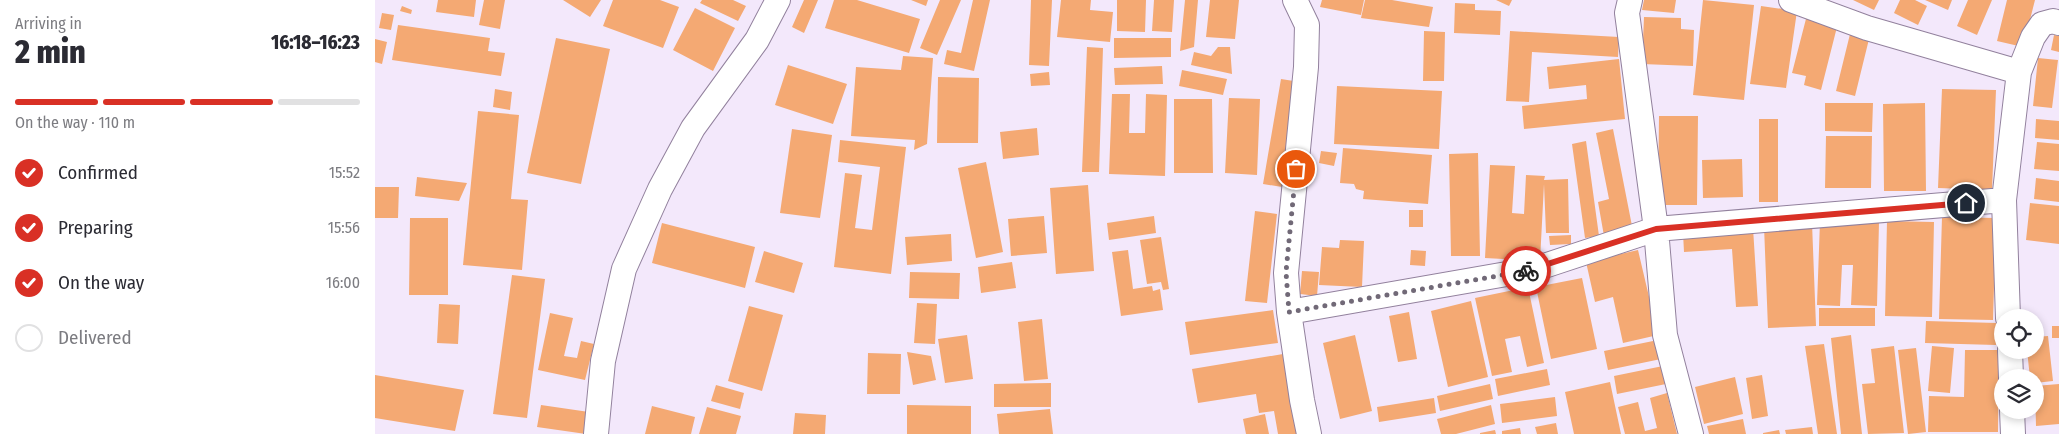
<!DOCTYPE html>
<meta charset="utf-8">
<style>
body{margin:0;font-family:"Fira Sans Condensed",sans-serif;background:#f7f7f7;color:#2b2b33;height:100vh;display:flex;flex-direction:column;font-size:19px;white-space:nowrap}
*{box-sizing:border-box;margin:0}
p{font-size:16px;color:#7c7c81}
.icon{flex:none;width:28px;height:28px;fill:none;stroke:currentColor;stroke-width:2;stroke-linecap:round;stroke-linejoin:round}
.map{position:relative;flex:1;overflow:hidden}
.side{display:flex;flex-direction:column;background:#fff;width:375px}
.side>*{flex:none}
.buttons{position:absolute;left:1619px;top:309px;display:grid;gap:10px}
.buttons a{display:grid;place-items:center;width:50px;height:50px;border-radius:50%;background:#fff;box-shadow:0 2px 8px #0003;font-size:25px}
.pin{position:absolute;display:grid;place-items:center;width:42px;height:42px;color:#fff;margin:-21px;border:2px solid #fff;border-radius:50%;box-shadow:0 1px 5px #0007}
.courier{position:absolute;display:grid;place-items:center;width:50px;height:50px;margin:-25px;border:4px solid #d93025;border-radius:50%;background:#fff;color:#222;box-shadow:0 1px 6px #0007}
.summary em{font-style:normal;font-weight:800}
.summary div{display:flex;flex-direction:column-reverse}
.summary{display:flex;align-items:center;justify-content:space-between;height:85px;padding:0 15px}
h1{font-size:32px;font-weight:800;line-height:38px}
.bar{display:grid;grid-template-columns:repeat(4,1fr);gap:8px 5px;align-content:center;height:60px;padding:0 15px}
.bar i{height:6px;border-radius:4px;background:#e1e1e2}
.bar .on{background:#d93025}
.bar p{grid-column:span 4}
ol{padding:0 15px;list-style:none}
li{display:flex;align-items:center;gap:15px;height:55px}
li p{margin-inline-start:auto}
li .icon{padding:5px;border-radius:50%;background:#d93025;color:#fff;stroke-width:4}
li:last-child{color:#7c7c81}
li i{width:28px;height:28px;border:2px solid #e1e1e2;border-radius:50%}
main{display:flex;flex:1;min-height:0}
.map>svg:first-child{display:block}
.building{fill:#f4a973}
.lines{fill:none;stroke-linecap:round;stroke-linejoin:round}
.street-casing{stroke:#92819d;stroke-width:26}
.street{stroke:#fff;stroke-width:24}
.done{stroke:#716977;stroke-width:5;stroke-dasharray:0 9}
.route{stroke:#d93025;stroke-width:6}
</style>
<main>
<section class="side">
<div class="summary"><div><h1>2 min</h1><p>Arriving in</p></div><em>16:18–16:23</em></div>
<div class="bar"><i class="on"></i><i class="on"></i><i class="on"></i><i></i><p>On the way · 110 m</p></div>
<ol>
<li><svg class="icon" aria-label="check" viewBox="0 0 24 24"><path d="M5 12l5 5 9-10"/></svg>Confirmed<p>15:52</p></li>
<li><svg class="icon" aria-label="check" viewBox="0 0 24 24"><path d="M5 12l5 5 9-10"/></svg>Preparing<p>15:56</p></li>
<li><svg class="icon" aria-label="check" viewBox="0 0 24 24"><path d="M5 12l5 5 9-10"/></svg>On the way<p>16:00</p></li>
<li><i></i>Delivered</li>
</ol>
</section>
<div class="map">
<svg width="1684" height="434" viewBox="0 0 1684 434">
<rect width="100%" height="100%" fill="#f3e8fb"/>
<path class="building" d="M63,0H101L99,17L61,12Z
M109,0H130L125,29L104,25Z
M188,0H226L215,17Z
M238,0H285L304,7L288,48L228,26Z
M327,0H358L371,6L363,21L325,3Z
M429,0H443L429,33L417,27Z
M459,0H482L545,19L534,53L450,28Z
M536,0H553L551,6Z
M565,0H586L562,55L545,48Z
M598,0H615L599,71L569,64L572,50L586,53Z
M656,0H677L674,66L654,65Z
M686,0H716L715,10L738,12L735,42L682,37Z
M742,0H771L770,32L742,31Z
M779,0H799L797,32L777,31Z
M810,0H823L819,47L805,51Z
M835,0H864L860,39L831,37Z
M947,0H989L986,15L945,7Z
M990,0H1017L1058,7L1054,27L986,18Z
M1121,0H1137L1134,6Z
M1269,0H1301L1299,13L1267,10Z
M1328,0L1379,5L1369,100L1318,95Z
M1478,0H1504L1499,10Z
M1525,0H1540L1552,6L1543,25L1519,13Z
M1550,0H1577L1573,10Z
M1593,0H1617L1602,35L1582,26Z
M1632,0H1660L1648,47L1622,41Z
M1080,3L1100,4V10L1126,11L1125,35L1079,33Z
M27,6L37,10L36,14L25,11Z
M1386,6L1422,11L1411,88L1375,84Z
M320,8L360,28L338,71L298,50Z
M7,13L19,15L16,30L4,28Z
M1432,15L1463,23L1446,90L1429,85L1431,76L1417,73Z
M1269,17L1306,18V29L1319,30L1318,66L1267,64Z
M23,25L115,38L113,51L130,53L126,76L17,60Z
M1476,30L1495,35L1480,96L1461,91Z
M1049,31L1070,32L1069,81H1048Z
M1135,31L1244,37L1243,57L1157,52L1154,102L1131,101Z
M1679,35L1684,36V52L1676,50Z
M181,38L235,49L206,184L152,173Z
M739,38H796V57L739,58Z
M0,39L12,42L7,64L0,62Z
M712,47L728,48L724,172H707Z
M843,47H855L857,74L816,65L819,52L836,56Z
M528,56L558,58L552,144L539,150L540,140L476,136L481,67L526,70Z
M1663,58L1683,60L1677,108L1658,106Z
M1244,59L1250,119L1149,129L1147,106L1212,99L1211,85L1174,89L1172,67Z
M413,65L472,84L458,124L400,105Z
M787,66L788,84L740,85L739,68Z
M807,70L852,79L848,95L804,86Z
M674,72L675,85L656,86L655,74Z
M563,77L604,78L603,143H562Z
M906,79L925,82L907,187L888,184Z
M962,86L1067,91L1064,149L959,144Z
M120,89L137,92L135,110L118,107Z
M1567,89L1621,90L1617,190L1563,188Z
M737,94H755L754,133H770L771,94L792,95L790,176L734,174Z
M854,98L885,99L882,175L850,173Z
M799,99H837L838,173H799Z
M1450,103H1498L1497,132L1450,131Z
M1550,103L1551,191H1509L1508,104Z
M103,111L144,115L136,199L153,200L147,270L88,265Z
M1284,116H1323L1322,205H1283Z
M1384,119H1403V202H1384Z
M1661,119L1684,121V140L1660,138Z
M662,128L664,155L628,159L625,132Z
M417,129L457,135L445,218L405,213Z
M1238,129L1258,231L1229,236L1223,202L1234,199L1221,133Z
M1451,136H1497L1496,188H1450Z
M465,140L531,147L516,274L459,267L470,173L487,175L480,228L497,230L505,167L463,162Z
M1211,141L1224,236L1210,238L1197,144Z
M1662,142L1684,144V171L1659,169Z
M968,148L1057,155L1053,204L988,199L989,191L981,189L979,184L965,183Z
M946,151L962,153L959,166L944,163Z
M1103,153L1105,256H1076L1074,154Z
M1367,159L1368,197L1328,198L1327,160Z
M611,162L628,252L601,258L583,168Z
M1115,165L1140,166L1137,213L1149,214L1151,175L1170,176L1169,180L1193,179L1194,233H1171L1169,184L1165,261L1110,258Z
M42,177L92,183L84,201L40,196Z
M1661,178L1684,181V202L1659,199Z
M713,185L719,271L681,274L675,188Z
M0,187H24L23,218H0Z
M1655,203L1684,206V244L1651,240Z
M1034,210H1048V227H1034Z
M880,211L902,214L892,303L870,301Z
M669,216L672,253L636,256L633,219Z
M779,216L781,233L734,240L732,223Z
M1567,217L1621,218L1618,320L1564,319Z
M35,218H73V295H34Z
M1445,221L1504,222L1502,306L1476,305L1478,265H1467L1465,306L1442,305Z
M1512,221L1559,222L1557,317L1510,316Z
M287,223L380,247L370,288L277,263Z
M1437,223L1441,326L1393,328L1389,226Z
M1378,228L1383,306L1361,307L1357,249L1309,252L1308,233Z
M576,234L577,261L532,265L530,237Z
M1196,235V244L1175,245L1174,236Z
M786,237L794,289L788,290L786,282L772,284L765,240Z
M965,240L989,241L987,287L944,285L947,247L964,248Z
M753,250L758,289L777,286L778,291L785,289L788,310L746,316L737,252Z
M1036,250L1051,251L1050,266L1035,265Z
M1263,250L1283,335L1248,343L1238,297L1220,302L1211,262Z
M389,251L428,263L419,293L380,282Z
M637,262L641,288L606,293L603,267Z
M927,271L944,272L942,296L925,294Z
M535,272L585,273L584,299L534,298Z
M137,275L170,279L152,418L118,414Z
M1207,278L1222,349L1176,359L1161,287Z
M1153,287L1169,363L1152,367L1145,336L1130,339L1137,372L1117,376L1100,298Z
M1096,301L1113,377L1073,387L1056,311Z
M542,303L562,304L560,344L539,343Z
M64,304L85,305L83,344L62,343Z
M374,306L408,315L387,391L353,381Z
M1444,308H1500V326H1444Z
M898,310L903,343L815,355L810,322Z
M1034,312L1042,359L1023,362L1014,316Z
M175,313L198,318L189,356L202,358L206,341L219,344L210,380L163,370Z
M667,319L673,379L649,381L643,322Z
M1551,321L1622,323L1621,345L1550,343Z
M1677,326H1684V338H1677Z
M592,335L598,379L570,383L563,339Z
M980,335L997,411L965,419L948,343Z
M1476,335L1487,434H1466L1456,338Z
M1673,336L1678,381L1660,383V378H1655L1652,350H1660V337Z
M1283,340L1286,359L1233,370L1229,351Z
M1449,344L1462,434H1443L1430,346Z
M1519,346L1529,433L1493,434L1487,384L1500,383L1496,349Z
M1557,346L1579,348L1575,393L1553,391Z
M1541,348L1551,432L1533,434L1523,350Z
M1590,350H1624L1623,432H1553L1554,396L1589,397Z
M532,352L556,356L561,380L538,385Z
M493,353L526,354L525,394H492Z
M908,354L913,389L922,387L929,434H903L899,411L884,413L881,394L823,403L817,369Z
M1288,366L1291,384L1242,394L1239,376Z
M1172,369L1175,385L1123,396L1120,379Z
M0,375L89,390L80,431L0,418Z
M1387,375L1393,416L1377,419L1371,378Z
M1360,377L1368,414L1329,424L1320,387Z
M1235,382L1246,434H1199L1190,392Z
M676,383V407H619V384Z
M1115,384L1118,399L1065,411L1062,396Z
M1684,384V424L1661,426L1660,386Z
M341,385L369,393L365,409L336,401Z
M1292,393L1302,434H1250L1243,407L1263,402L1270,431L1282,428L1275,398Z
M1180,397L1182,416L1127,423L1125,404Z
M1059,398L1061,413L1004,422L1002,407Z
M166,405L214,412L211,434L162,427Z
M532,405L596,406V434H532Z
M1116,405L1120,424L1081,434H1066L1062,419Z
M277,406L320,417L316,434H270Z
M332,407L366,416L361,434H324Z
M675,409L678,434H624L622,414Z
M420,413L451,415L450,434H418Z
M890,414L894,434H871L868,419Z
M1368,419L1371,434H1334L1332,426Z
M1181,423L1183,434H1162L1160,427Z
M1437,427L1438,434H1411L1410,430Z
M1145,428L1146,434H1127V431Z
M1120,430L1121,434H1105V433Z
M1404,430L1405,434H1388V433Z"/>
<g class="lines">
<defs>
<path id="street" d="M920,0L932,25L931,67L911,273L914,312L927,400L934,434
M1255,0L1252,13L1281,229L1290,335L1316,434
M1416,0L1492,28L1644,72
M914,312L1160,269L1281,229L1629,200
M1633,318L1629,200L1644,72L1658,37L1667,24L1678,21L1684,23
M1635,350L1636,378
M1637,410L1638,434
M221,434L228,361L249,269L285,189L318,128L382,40L403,0"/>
</defs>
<use href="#street" class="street-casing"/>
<use href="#street" class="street"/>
</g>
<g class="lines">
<path class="done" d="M921,169L911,272L914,312L1151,271"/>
<path class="route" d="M1151,271L1281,229L1591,203"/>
</g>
</svg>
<div class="buttons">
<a><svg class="icon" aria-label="locate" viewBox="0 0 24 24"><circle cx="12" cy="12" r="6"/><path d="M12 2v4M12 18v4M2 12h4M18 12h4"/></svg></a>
<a><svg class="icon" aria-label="layers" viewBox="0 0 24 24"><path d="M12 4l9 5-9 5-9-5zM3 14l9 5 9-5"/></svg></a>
</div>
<div class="pin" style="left:921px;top:169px;background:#ea580c"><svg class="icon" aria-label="bag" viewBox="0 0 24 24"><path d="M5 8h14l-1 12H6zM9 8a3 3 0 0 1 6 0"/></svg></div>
<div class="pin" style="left:1591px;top:203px;background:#1f2937"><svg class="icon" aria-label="home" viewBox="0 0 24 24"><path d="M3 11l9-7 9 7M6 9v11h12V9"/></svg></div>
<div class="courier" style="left:1151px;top:271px"><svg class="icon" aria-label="bike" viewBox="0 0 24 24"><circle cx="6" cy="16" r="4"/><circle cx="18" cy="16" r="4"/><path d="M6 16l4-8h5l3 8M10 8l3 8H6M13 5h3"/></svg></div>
</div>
</main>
